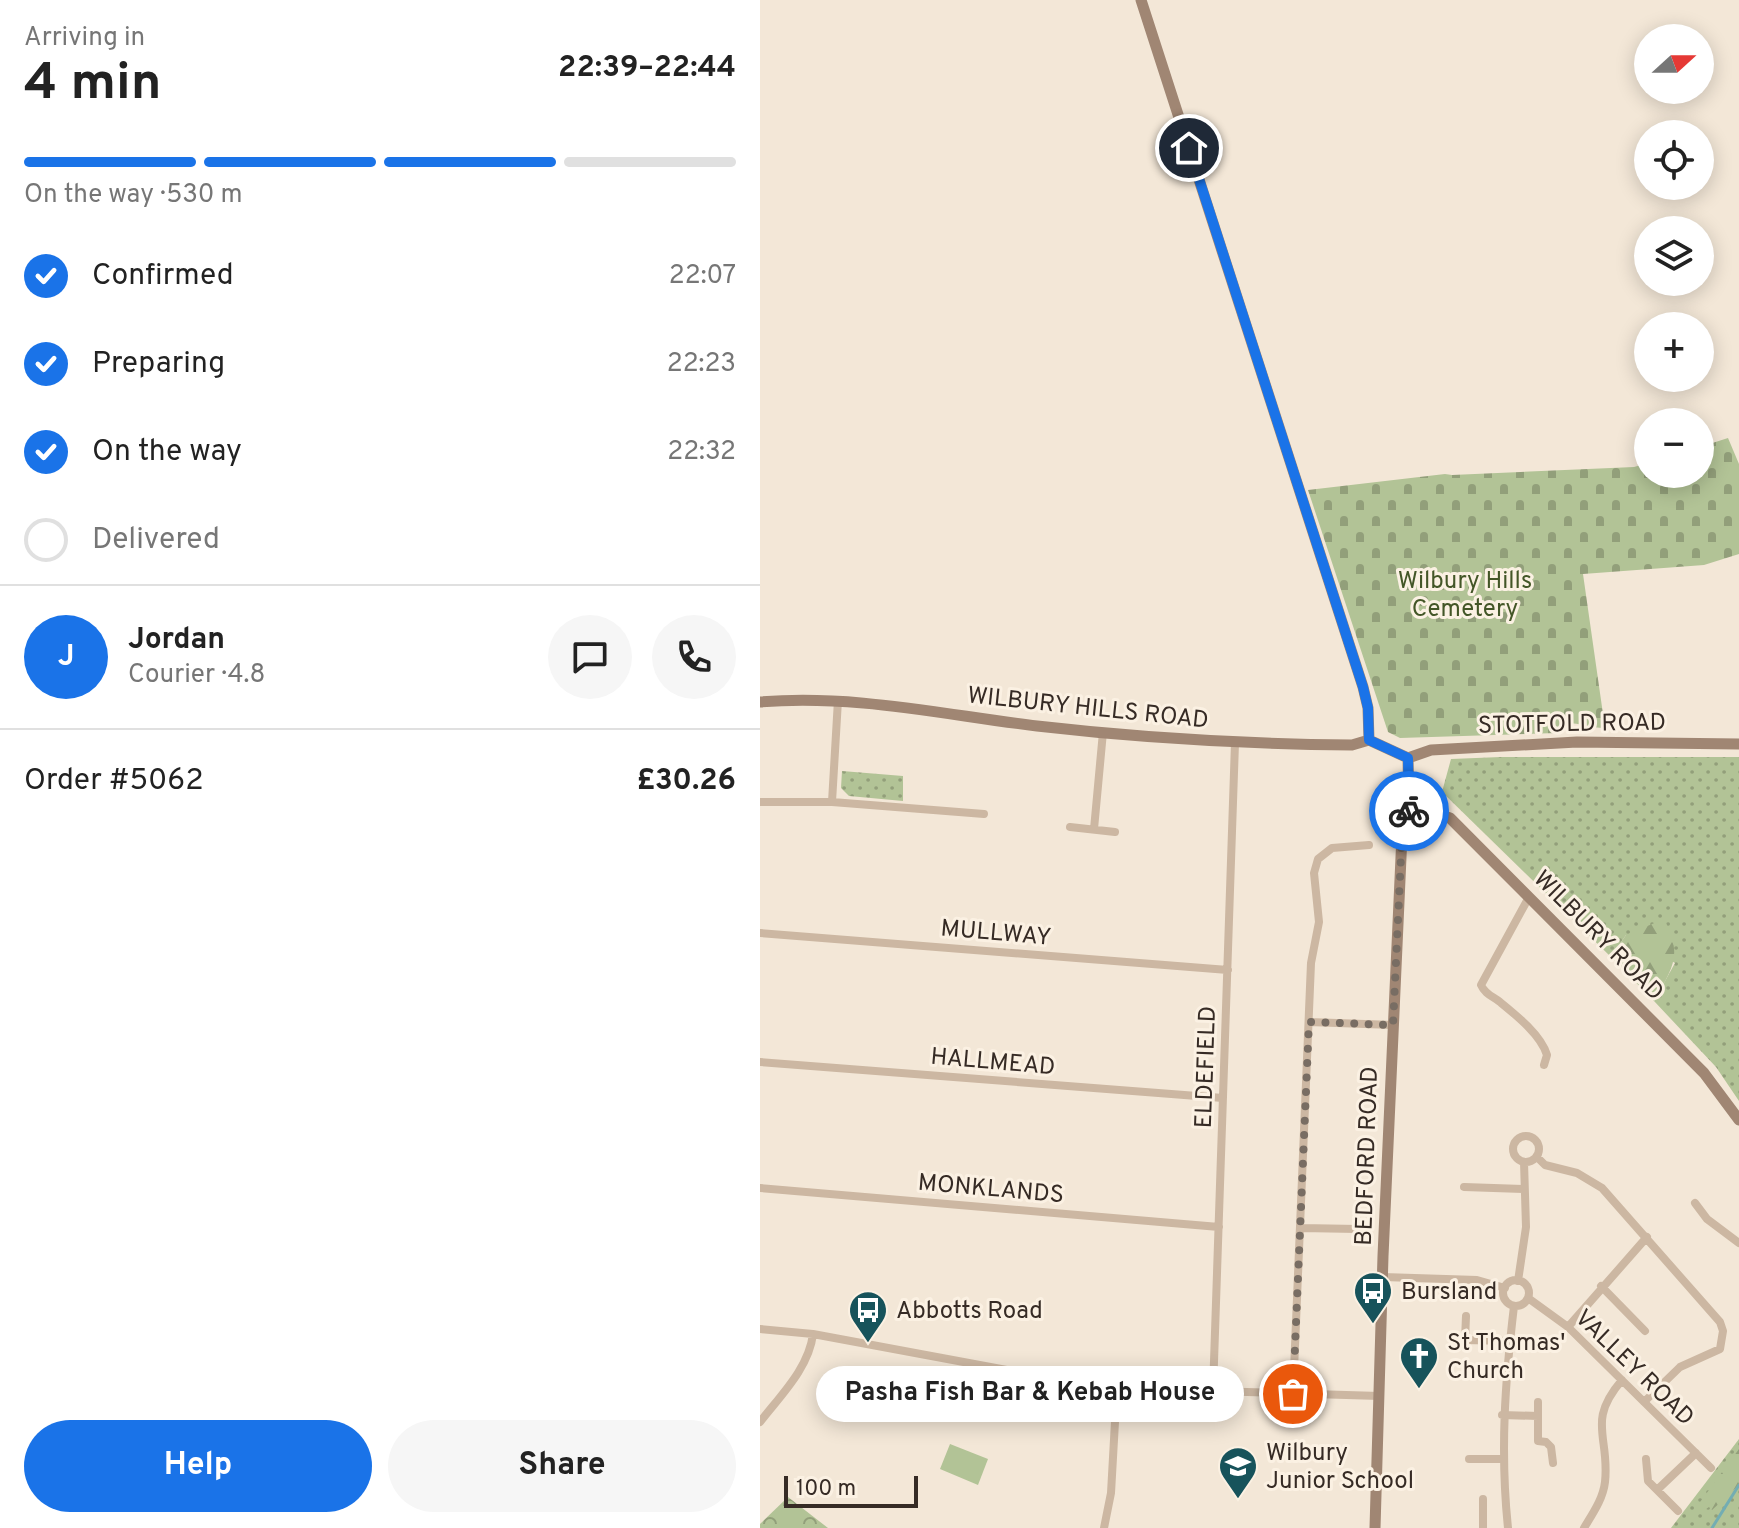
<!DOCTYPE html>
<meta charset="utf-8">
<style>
body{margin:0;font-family:Overpass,sans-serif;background:#f6f6f6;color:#222;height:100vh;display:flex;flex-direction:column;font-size:30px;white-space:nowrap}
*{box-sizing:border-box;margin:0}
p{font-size:26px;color:#767676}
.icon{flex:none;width:44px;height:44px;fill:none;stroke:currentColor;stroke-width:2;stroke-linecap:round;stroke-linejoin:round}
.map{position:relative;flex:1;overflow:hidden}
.drawer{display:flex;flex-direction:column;background:#fff;width:760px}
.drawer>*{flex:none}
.needle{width:52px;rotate:69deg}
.fabs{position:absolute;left:874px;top:24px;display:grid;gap:16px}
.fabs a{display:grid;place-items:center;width:80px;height:80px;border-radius:50%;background:#fff;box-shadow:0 4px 20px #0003;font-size:40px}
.scale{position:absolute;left:24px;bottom:20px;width:134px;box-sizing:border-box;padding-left:8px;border:4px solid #362b25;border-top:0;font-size:22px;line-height:28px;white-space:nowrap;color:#362b25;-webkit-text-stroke:6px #fbf1e3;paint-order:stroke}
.pin{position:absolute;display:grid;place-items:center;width:68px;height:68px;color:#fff;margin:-34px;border:4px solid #fff;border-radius:50%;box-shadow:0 2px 8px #0007}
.courier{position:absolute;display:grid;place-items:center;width:80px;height:80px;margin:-40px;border:6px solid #1a73e8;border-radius:50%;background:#fff;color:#222;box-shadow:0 2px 10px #0007}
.bubble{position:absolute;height:56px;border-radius:28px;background:#fff;box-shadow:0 4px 20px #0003;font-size:26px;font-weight:700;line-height:56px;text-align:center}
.head em{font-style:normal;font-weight:700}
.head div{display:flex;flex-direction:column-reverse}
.head{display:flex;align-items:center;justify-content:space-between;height:136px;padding:0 24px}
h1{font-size:52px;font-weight:700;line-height:60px}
.bar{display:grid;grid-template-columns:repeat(4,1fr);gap:12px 8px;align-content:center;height:96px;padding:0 24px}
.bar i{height:10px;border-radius:6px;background:#e0e0e0}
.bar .active{background:#1a73e8}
.bar p{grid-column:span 4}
.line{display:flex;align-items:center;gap:20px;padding:0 24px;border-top:2px solid #e0e0e0}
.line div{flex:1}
.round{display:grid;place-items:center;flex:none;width:84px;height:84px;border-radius:42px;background:#f6f6f6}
ol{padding:0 24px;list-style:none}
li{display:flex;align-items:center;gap:24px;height:88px}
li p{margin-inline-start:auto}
li .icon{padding:8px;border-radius:50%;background:#1a73e8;color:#fff;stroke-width:4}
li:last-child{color:#767676}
li i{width:44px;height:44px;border:4px solid #e0e0e0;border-radius:50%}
.action{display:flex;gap:16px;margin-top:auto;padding:16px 24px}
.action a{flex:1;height:92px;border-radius:48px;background:#1a73e8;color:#fff;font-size:32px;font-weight:700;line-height:92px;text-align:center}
.action a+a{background:#f6f6f6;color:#222}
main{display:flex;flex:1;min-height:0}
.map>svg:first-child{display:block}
.grass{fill:url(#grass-dots)}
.forest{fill:url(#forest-firs)}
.cemetery{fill:url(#cemetery-stones)}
.park{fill:url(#park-crowns)}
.pitch{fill:#b2c396}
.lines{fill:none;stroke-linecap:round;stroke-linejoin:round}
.stream{stroke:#73adb3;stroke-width:3}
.street{stroke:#ccb7a2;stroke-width:8}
.secondary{stroke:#a08673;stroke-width:11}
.done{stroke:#786d63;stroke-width:8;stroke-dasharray:0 14.4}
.route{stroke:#1a73e8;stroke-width:10}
.labels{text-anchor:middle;stroke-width:6;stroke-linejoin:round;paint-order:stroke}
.park-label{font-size:24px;fill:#435627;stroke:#fbf1e3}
.street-label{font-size:24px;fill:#362b25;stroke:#fbf1e3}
.poi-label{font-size:24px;fill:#362b25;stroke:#fbf1e3;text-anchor:start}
</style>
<main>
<section class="drawer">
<div class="head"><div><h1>4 min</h1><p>Arriving in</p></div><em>22:39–22:44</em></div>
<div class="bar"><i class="active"></i><i class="active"></i><i class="active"></i><i></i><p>On the way · 530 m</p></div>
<ol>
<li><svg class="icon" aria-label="check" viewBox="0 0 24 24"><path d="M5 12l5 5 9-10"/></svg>Confirmed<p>22:07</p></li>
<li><svg class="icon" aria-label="check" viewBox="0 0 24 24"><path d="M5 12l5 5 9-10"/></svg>Preparing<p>22:23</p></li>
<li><svg class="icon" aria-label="check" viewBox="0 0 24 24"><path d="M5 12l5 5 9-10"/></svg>On the way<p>22:32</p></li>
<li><i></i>Delivered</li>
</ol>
<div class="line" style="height:144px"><b class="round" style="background:#1a73e8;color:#fff">J</b><div><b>Jordan</b><p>Courier · 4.8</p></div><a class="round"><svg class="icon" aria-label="chat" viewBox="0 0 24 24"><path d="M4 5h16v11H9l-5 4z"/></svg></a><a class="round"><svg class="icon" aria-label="phone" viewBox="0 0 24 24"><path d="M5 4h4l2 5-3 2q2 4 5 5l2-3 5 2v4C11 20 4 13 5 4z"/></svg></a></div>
<div class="line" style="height:104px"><div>Order #5062</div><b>£30.26</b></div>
<div class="action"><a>Help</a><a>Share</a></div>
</section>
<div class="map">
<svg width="979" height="1528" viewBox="0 0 979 1528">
<defs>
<pattern id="grass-dots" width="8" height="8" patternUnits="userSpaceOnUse" patternTransform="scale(2)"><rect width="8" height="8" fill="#b2c396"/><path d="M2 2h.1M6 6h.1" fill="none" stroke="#929f7a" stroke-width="1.8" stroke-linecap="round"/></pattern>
<pattern id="forest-firs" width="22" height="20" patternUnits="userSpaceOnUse" patternTransform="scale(2)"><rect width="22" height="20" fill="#b2c396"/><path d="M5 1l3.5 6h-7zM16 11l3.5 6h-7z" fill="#929f7a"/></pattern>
<pattern id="cemetery-stones" width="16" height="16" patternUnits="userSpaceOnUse" patternTransform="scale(2)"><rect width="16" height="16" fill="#b2c396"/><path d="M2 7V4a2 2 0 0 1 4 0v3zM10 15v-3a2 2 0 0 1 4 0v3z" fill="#929f7a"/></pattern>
<pattern id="park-crowns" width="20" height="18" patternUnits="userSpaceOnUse" patternTransform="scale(2)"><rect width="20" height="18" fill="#b2c396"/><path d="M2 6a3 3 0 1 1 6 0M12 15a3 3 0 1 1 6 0" fill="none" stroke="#929f7a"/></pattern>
</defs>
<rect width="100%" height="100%" fill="#f3e7d7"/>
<path class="grass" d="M741,757H979V1101L956,1067L894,1001L915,963L866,935L851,957L682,792L691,759Z
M82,771L143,776V801L89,796L81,788Z
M979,1439V1528H911Z"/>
<path class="forest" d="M904,919C923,956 913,967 894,1001L851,957L866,935Z
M979,1449V1485L952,1510L949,1507L924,1524Z"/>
<path class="cemetery" d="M968,438L979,464V554L944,565L823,574L845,728C830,728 821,723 806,723L797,733L640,738L628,732L548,490L685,474L692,475L874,467L888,463V474H940V447Z"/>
<path class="park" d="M28,1497L68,1528H0V1524Z"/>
<path class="pitch" d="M190,1444L228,1459L218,1485L180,1469Z"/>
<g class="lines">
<path class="stream" d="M952,1528L979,1485"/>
<path class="street" d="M0,802H72L224,814
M72,802L78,700
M310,827L355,832
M334,829L343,732
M769,897L721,985C725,994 732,996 740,1002C756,1015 781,1035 787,1055L784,1065
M0,933L468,970
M549,1022L633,1025
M0,1062L463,1098
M753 1149a13 13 0 1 1 26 0a13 13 0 1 1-26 0Z
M777,1157L785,1165L817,1173L842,1188L960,1322L963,1331L960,1349L920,1367L884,1402
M704,1187L763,1189
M0,1188L459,1227
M935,1203L947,1219L979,1243
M541,1228L598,1229
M623,1277L717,1280L745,1288
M743 1293a13 13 0 1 1 26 0a13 13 0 1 1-26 0Z
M758,1281L766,1227L764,1162
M841,1286L885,1331
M768,1298L808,1327L951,1468
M706,1316L705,1340L750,1341
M808,1327L887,1237
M0,1329L53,1334L295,1379L453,1391L620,1396
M453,1391L475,743
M533,1394L551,963L559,922L554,873L558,859L572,848L609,845
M778,1402V1441L786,1442L791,1447L793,1463
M742,1415L778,1416
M0,1422C20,1396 49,1368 53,1334
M709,1459H742
M886,1459L888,1481L918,1511
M897,1490L936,1453
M344,1528L351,1493L357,1386
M723,1528V1499
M748,1528C740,1451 745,1382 754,1306
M824,1528C833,1513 843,1499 845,1482C850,1436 826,1422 862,1380"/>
<path class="secondary" d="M381,0L603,687L608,708L609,740
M0,702C93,694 185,715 277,726C381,738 487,744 592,745L609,740L648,758
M648,758L671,750L817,742L979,744
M649,808L669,811L690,818L944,1073L979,1120
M615,1528L623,1256L642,835L649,808L648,758"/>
</g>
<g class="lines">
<path class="done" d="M533,1394L549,1022L633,1025L642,835L649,811"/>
<path class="route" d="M429,148L603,687L608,708L609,740L648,758L649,811"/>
</g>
<defs>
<symbol id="bus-pin" viewBox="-11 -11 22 30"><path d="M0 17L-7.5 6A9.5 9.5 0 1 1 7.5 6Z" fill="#17535b" stroke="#fbf1e3"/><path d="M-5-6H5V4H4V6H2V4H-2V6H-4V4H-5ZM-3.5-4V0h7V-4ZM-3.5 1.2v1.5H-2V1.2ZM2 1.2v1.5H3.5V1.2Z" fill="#fff"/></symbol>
<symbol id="church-pin" viewBox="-11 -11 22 30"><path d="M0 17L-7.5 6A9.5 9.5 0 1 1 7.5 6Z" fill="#17535b" stroke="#fbf1e3"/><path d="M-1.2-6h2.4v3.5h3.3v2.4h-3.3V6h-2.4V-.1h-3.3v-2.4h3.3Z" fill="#fff"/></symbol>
<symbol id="school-pin" viewBox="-11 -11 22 30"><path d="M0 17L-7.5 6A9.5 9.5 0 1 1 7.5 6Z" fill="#17535b" stroke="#fbf1e3"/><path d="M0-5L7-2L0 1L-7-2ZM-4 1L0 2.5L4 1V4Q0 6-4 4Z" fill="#fff"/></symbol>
</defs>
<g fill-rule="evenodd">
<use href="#bus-pin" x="591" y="1269" width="44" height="60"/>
<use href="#bus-pin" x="86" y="1288" width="44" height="60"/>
<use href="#church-pin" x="637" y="1334" width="44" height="60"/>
<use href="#school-pin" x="456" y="1444" width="44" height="60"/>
</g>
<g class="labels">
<g class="park-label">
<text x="705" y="588">Wilbury Hills<tspan x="705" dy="28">Cemetery</tspan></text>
</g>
<g class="street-label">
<text transform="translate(328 707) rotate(6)" y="8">WILBURY HILLS ROAD</text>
<text transform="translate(812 723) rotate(-1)" y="8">STOTFOLD ROAD</text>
<text transform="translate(236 932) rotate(5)" y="8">MULLWAY</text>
<text transform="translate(839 935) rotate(45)" y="8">WILBURY ROAD</text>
<text transform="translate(233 1061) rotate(5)" y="8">HALLMEAD</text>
<text transform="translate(445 1067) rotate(-88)" y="8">ELDEFIELD</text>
<text transform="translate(606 1156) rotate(-88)" y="8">BEDFORD ROAD</text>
<text transform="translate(231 1188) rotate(5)" y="8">MONKLANDS</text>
<text transform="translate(875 1367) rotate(44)" y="8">VALLEY ROAD</text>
</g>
<g class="poi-label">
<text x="641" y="1299">Bursland</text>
<text x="136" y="1318">Abbotts Road</text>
<text x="687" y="1350">St Thomas'<tspan x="687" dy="28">Church</tspan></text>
<text x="506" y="1460">Wilbury<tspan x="506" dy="28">Junior School</tspan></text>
</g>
</g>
</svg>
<div class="fabs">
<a><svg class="needle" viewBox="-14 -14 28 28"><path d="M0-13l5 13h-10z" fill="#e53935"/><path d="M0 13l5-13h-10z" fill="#767676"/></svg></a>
<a><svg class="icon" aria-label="locate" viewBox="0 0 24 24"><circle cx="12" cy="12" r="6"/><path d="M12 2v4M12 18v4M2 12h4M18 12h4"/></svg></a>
<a><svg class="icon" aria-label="layers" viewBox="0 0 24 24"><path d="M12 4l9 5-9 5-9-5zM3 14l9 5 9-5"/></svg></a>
<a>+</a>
<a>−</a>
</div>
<div class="scale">100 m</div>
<div class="pin" style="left:533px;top:1394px;background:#ea580c"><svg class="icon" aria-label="bag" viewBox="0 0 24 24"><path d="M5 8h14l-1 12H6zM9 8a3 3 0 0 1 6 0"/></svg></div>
<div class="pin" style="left:429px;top:148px;background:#1f2937"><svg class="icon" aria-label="home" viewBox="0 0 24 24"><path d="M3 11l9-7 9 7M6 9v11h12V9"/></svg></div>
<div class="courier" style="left:649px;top:811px"><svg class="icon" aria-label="bike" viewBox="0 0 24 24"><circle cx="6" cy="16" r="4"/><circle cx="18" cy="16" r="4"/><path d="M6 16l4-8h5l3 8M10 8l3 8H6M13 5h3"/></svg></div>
<div class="bubble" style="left:56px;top:1366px;width:428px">Pasha Fish Bar &amp; Kebab House</div>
</div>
</main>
